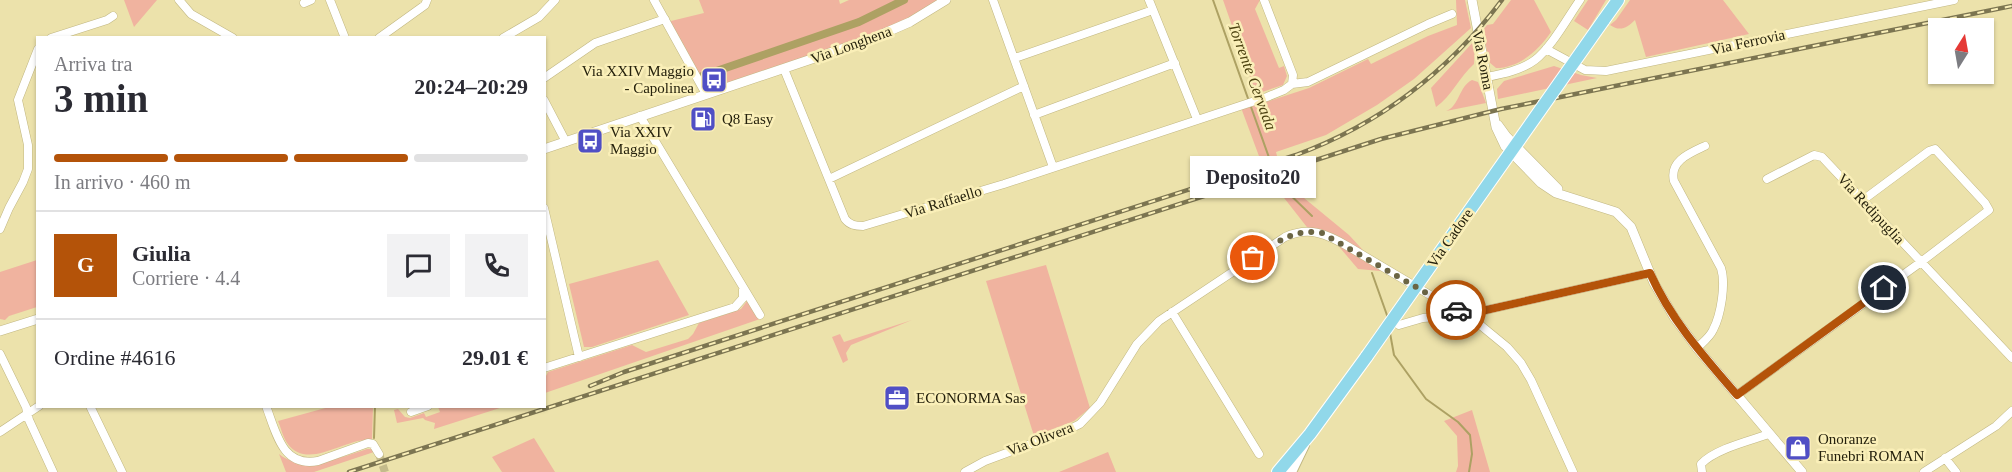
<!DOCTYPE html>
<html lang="it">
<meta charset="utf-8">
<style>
body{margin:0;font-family:Georgia,serif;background:#f2f2f3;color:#2b2b33;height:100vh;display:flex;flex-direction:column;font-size:22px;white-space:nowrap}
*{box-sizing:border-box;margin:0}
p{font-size:20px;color:#7c7c81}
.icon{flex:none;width:33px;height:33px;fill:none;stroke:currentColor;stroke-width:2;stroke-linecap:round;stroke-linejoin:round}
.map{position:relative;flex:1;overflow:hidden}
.panel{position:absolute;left:36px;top:36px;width:510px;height:372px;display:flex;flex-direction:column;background:#fff;border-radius:0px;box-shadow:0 2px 4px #0004}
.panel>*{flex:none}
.needle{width:39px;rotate:11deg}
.fabs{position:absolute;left:1928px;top:18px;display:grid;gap:12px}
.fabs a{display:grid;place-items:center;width:66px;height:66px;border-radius:0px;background:#fff;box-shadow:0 2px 4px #0004;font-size:30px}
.pin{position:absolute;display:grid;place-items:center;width:51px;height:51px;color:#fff;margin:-26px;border:3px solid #fff;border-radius:50%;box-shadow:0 2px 6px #0007}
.courier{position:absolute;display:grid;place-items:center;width:60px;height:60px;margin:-30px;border:4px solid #b45309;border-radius:50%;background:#fff;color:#222;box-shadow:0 2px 8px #0007}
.bubble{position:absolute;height:42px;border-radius:0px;background:#fff;box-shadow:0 2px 4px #0004;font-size:20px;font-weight:800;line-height:42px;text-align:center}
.summary em{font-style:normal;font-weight:800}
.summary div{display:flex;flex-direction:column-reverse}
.summary{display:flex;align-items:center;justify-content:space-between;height:102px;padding:0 18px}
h1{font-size:39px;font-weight:800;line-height:45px}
.bar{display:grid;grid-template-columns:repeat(4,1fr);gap:9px 6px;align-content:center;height:72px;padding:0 18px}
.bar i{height:8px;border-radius:4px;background:#e1e1e2}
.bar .selected{background:#b45309}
.bar p{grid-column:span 4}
.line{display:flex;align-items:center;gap:15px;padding:0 18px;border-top:2px solid #e1e1e2}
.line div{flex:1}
.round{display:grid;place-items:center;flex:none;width:63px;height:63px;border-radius:0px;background:#f2f2f3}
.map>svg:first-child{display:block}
.green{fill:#f0b39f}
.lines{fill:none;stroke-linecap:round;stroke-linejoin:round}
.stream{stroke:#ada163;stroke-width:2}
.canal{stroke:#ada163;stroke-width:8}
.minor-tunnel{stroke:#c4bb8b;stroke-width:8;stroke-dasharray:8 4;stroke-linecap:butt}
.minor-casing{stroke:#c1b782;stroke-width:9}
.tertiary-casing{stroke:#c1b782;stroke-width:10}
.secondary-casing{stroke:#c1b782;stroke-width:12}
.primary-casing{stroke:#fff;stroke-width:14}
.minor{stroke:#fff;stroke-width:8}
.tertiary{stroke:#fff;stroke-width:9}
.secondary{stroke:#fff;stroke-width:10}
.primary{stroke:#91d8ea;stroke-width:12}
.rail-casing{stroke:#7c7551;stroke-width:4.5}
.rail{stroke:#faefb8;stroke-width:2;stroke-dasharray:7;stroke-linecap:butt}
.primary-bridge-casing{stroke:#fff;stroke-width:14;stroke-linecap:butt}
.primary-bridge{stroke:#91d8ea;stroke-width:12}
.done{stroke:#6b6544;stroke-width:6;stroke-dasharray:0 10.8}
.route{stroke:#b45309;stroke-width:8}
.labels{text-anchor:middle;stroke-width:5;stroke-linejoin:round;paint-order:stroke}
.street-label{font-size:15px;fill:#25210c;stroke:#faefb8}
.poi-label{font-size:15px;fill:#25210c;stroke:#faefb8;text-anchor:start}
.water-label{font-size:16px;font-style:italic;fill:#4b410f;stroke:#faefb8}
</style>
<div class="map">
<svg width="2012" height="472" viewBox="0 0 2012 472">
<rect width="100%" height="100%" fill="#ece2ab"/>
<path class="green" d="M124,0H157L134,27Z
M699,0H839L840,4L849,0H946L910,22L706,94L698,80L699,73L671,23V21L704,13Z
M1223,0H1260L1255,9L1279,68L1284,66L1287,76L1283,85L1256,94Z
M1456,0H1465L1471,28L1414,79L1377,105L1326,135L1276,152L1282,176L1287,184L1349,235L1373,261L1391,272L1358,269L1330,236L1310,231L1266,175L1240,105L1258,99L1260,104L1309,88L1368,59L1371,64L1428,36L1457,25Z
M1511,0H1534L1551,32C1539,50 1519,68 1496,68L1489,62L1483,30L1487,25L1493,24Z
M1588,0H1606L1588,30L1574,21Z
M1630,0H1723L1749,34L1646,57L1635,20C1627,28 1620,32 1610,25L1616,20Z
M1475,40L1474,64C1459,77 1452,96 1436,107L1431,88Z
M1554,66L1581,75L1597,78L1498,99L1497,89L1504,81Z
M1472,80L1478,82L1486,103L1446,111C1459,107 1459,86 1472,80Z
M37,260V307L9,316L5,320L0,319V272Z
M658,260L689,315L592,347H584L569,284Z
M1046,265L1090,408L1074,421L1034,436L986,281Z
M747,301L760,319L545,393V378L548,372L632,345L646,352L688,339L693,334L699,323L741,309Z
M912,320L851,345L846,353L848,360L843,363L832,337L840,334L844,342Z
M329,407H373L372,440C345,437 308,472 287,443C283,437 281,428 278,421Z
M438,407L440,406L503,407L434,429L435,423L425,420L423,418L397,423L394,410L398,409L405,417L410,418L424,413L426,417L440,412Z
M1472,410L1490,472H1456L1458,466L1457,436L1444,421Z
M534,438L555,472H502L492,457Z
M367,449H372L374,452L314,472H286L279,454C300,472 341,458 367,449Z
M1108,452L1116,472H1059Z"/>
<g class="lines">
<path class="stream" d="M1213,0L1278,183L1312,216
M1372,273L1388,318
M1390,333L1394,355L1426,399L1458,422L1470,435L1472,454L1469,472
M374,438L375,406"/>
<path class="canal" d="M702,76L859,22L904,0"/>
<path class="minor-tunnel" d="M379,454L385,472"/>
<defs>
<path id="minor" d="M179,0L191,14L233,38
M330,0L345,38
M654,0L706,94
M993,0L1053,167
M1149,0L1197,119
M1264,0L1293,75L1292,84
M304,3L311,0
M51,38L107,20L113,16
M379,38L425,5L427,0
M503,38L539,17L555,0
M1546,49L1585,70L1606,71L1954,0
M1015,58L1153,10
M784,69L845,219C850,225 855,226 863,226L1004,184L1267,97L1284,90L1292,84
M1487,77C1502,74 1522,70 1535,60C1551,48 1568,17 1580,0
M544,78L595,43L665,19
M1292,84L1308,82L1428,24L1452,14
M544,100L566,142
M1034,115L1175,63
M640,116L760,315
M829,179L1024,86
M1767,179L1814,155L1822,157L2012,358
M544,208L579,357
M0,229L9,208L23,182L28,169V145L18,100L38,49
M1172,312L1259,454
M1399,325L1423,318L1464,315L1650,273
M1697,348C1702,343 1710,337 1713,330C1721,315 1726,284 1721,268L1674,181C1669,161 1690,153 1705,146
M0,354L26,407L29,420L53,472
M544,368L735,307L743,298V289
M1737,395L1921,262L1989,210L1985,203L1935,149L1929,151L1863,200
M90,406L122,472
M266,406C276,432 282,468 318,461L368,443L373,444L379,454
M411,412L428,406
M0,432L39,406
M1945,458L1956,472
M965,472L985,461L1066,431L1080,424L1100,403L1137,344L1159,321L1285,237C1309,226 1327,234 1349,247L1479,324L1507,347L1521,363L1531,380L1573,472
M1702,472L1701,464C1715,449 1749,441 1769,434
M1924,472L1996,426L2012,411"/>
<path id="tertiary" d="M1472,0L1496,127L1505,146L1541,183L1556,193L1616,212L1631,227L1654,283L1674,317L1697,348L1802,472
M1498,125L1506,136L1558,189
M544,149L871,39L910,22L946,0
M0,331L38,319"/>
<path id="secondary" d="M1291,472L1304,445"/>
<path id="primary" d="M1603,21L1618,0
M1278,472L1310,434L1367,356"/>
</defs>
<use href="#minor" class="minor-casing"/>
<use href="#tertiary" class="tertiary-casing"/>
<use href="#secondary" class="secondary-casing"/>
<use href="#primary" class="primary-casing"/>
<use href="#minor" class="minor"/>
<use href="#tertiary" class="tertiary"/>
<use href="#secondary" class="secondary"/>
<use href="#primary" class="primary"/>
<defs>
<path id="rail" d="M590,386L624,372L1296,155C1380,124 1448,72 1502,0
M349,472L1381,139L1501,109L2012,6"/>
</defs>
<use href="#rail" class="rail-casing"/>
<use href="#rail" class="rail"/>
<defs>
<path id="primary-bridge" d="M1367,356L1603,21"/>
</defs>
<use href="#primary-bridge" class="primary-bridge-casing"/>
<use href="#primary-bridge" class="primary-bridge"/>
</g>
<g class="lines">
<path class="done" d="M1253,258C1276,243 1294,228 1322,233L1456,310"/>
<path class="route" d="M1456,310L1464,315L1650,273C1671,320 1704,357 1737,395L1884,288"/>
</g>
<defs>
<symbol id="bus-square" viewBox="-11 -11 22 22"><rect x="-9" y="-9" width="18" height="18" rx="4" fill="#504fc5" stroke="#faefb8"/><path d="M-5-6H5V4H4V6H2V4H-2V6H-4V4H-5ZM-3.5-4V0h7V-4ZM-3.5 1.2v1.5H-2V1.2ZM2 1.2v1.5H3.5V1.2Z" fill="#fff"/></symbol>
<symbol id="fuel-square" viewBox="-11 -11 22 22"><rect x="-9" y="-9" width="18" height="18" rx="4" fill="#504fc5" stroke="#faefb8"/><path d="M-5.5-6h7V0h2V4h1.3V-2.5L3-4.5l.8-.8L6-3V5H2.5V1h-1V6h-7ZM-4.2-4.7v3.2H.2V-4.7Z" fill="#fff"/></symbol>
<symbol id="office-square" viewBox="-11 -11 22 22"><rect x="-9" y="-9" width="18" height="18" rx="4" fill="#504fc5" stroke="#faefb8"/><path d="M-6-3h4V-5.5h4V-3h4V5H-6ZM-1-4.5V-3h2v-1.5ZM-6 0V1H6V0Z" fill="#fff"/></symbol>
<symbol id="shop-square" viewBox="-11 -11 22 22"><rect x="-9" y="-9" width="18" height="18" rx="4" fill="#504fc5" stroke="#faefb8"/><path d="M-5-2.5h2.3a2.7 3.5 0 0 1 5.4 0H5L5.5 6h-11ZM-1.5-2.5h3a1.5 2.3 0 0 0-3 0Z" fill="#fff"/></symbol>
</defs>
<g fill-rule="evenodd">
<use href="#bus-square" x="699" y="65" width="30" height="30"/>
<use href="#fuel-square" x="688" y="104" width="30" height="30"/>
<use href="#bus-square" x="575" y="126" width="30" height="30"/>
<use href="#office-square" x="882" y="383" width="30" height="30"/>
<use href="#shop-square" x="1783" y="433" width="30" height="30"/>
</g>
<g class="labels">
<g class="street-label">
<text transform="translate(1748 42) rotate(-12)" y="5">Via Ferrovia</text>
<text transform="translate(851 45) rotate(-20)" y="5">Via Longhena</text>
<text transform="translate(1483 60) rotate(79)" y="5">Via Roma</text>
<text transform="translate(943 202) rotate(-17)" y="5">Via Raffaello</text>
<text transform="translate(1871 209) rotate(47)" y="5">Via Redipuglia</text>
<text transform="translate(1450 238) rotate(-55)" y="5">Via Cadore</text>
<text transform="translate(1040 439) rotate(-21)" y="5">Via Olivera</text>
</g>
<g class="poi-label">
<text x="694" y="76" text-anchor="end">Via XXIV Maggio<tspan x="694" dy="17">- Capolinea</tspan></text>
<text x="722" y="124">Q8 Easy</text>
<text x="610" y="137">Via XXIV<tspan x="610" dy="17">Maggio</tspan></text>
<text x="916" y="403">ECONORMA Sas</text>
<text x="1818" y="444">Onoranze<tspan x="1818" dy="17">Funebri ROMAN</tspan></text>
</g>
<g class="water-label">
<text transform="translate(1253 76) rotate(70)" y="6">Torrente Cervada</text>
</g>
</g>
</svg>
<div class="fabs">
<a><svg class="needle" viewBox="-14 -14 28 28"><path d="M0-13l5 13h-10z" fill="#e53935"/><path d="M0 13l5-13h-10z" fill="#7c7c81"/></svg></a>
</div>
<div class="pin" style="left:1253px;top:258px;background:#ea580c"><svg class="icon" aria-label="bag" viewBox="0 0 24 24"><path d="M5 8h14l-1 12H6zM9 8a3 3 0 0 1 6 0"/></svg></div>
<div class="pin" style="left:1884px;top:288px;background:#1f2937"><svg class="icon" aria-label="home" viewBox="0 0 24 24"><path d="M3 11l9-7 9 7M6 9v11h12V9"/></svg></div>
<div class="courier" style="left:1456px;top:310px"><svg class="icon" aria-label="car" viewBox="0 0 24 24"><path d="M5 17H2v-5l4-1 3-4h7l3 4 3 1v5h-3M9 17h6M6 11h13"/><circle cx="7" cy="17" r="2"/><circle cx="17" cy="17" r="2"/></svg></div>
<div class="bubble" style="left:1190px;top:156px;width:126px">Deposito20</div>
<section class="panel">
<div class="summary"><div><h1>3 min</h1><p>Arriva tra</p></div><em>20:24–20:29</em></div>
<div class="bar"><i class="selected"></i><i class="selected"></i><i class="selected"></i><i></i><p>In arrivo · 460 m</p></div>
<div class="line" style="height:108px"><b class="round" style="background:#b45309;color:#fff">G</b><div><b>Giulia</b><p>Corriere · 4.4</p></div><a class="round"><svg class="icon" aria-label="chat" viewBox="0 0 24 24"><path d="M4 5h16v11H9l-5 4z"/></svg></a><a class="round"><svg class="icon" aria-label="phone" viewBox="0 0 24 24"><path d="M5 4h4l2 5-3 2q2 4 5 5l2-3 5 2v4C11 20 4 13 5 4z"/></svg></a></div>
<div class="line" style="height:78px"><div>Ordine #4616</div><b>29.01 €</b></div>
</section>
</div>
